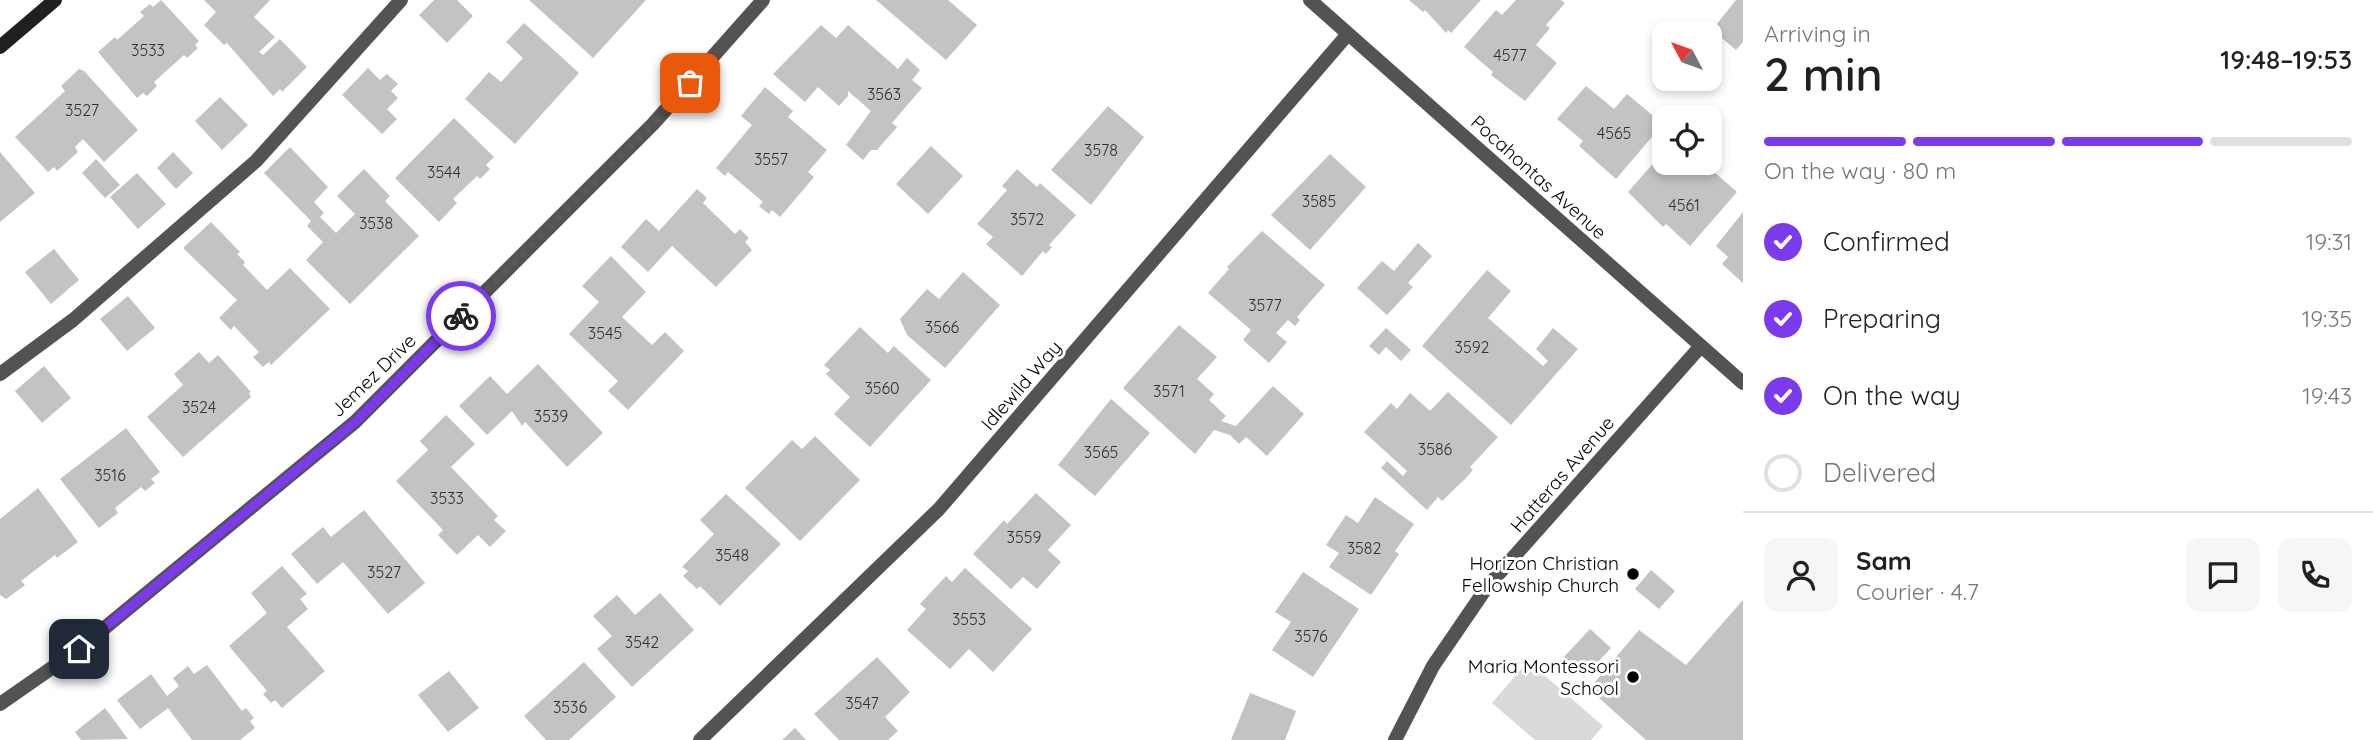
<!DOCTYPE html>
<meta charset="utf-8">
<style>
body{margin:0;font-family:Quicksand,sans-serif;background:#f6f6f6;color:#202124;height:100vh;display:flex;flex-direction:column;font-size:26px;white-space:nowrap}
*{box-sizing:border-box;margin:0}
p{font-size:23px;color:#757577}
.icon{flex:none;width:38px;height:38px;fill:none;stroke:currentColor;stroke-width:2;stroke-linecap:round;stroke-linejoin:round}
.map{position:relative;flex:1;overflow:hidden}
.details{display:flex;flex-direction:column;background:#fff;width:630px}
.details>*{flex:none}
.needle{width:46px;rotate:311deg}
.fabs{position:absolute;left:1652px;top:21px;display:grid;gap:14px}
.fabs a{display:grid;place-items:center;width:70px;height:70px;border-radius:14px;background:#fff;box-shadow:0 4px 10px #0003;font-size:35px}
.pin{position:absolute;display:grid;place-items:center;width:60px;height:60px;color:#fff;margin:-30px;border-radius:14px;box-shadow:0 4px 10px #0006}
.courier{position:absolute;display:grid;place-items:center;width:70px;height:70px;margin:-35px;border:5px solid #7c3aed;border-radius:50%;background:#fff;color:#222;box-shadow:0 2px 9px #0007}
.overview em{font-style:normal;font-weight:600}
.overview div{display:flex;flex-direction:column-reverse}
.overview{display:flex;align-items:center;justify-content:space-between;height:119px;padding:0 21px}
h1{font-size:46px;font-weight:600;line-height:52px}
.bar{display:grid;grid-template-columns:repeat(4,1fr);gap:10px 7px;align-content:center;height:84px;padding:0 21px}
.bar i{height:9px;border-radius:5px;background:#e0e0e0}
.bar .active{background:#7c3aed}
.bar p{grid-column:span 4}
.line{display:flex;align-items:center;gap:18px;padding:0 21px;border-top:2px solid #e0e0e0}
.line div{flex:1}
.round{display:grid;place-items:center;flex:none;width:74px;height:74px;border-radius:14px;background:#f6f6f6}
ol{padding:0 21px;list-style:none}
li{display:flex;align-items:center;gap:21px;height:77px}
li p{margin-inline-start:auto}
li .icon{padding:7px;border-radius:50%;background:#7c3aed;color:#fff;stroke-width:4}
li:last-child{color:#757577}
li i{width:38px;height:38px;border:4px solid #e0e0e0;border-radius:50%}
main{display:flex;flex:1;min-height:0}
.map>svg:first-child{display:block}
.green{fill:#dadada}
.building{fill:#c3c3c3}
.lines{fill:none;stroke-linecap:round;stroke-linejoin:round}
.lane{stroke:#535353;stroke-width:14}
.street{stroke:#535353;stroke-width:14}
.secondary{stroke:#202020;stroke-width:14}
.done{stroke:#595959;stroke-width:7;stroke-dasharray:0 12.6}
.route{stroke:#7c3aed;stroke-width:9}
.poi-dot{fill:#000;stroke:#fff;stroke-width:2.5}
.labels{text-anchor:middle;stroke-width:6;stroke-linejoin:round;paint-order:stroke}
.number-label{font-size:16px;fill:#313131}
.street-label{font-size:19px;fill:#000;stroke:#fff}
.poi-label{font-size:19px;fill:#000;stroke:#fff;text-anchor:end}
</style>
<main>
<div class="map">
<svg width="1743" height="740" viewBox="0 0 1743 740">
<rect width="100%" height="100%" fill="#fff"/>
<path class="green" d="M1528,661L1603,726L1591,740H1535L1492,703Z"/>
<path class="building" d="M161,0L199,41L195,45L198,48L187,58L184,55L154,82L157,86L147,96L143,93L137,98L98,52L115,37L117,40L144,16L140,12L150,4L153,7Z
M204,0H270L254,17L275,37L259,52L263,55L280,39L307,67L282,92L280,89L273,96L227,43L224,45L204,25L216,12Z
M434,0H457L473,16L447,43L419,15Z
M529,0H646L593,58Z
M876,0H948L977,25L946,60Z
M1409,0H1481L1451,33L1448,30L1446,33L1425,10L1423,12Z
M1516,0H1561L1565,3L1546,25L1550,28L1536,45L1557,63L1525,101L1491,75L1493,72L1464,47L1496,10L1502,15Z
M1736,0H1743V42L1736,50L1712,30Z
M524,23L579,73L515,144L465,99L489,72L501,82L523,58L506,42Z
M821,25L836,38L848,25L898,69L907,58L920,70L912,80L922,88L892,123L897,127L877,150H871L863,160L846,145L871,111L848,91V96L839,106L818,87L805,102L773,74Z
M368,68L380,80L387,74L398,84L391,91L398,98L387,109L397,119L382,134L342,95Z
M79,69L84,71L138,130L104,162L83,139L75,147L78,152L57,171L54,167L48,172L15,137L65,91L61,86Z
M1586,86L1614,109L1627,94L1663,124L1616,179L1579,146L1583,141L1557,119Z
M765,87L793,111L788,117L827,150L808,172L814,177L780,217L772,210L769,214L759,206L763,202L728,172L725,176L716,168L752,125L741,116Z
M220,97L248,125L222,150L195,121Z
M1108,106L1144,137L1091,205L1051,170Z
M454,118L494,157L486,165L490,169L480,179L477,176L453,199L457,203L439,222L395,178Z
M931,146L963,176L928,214L896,184Z
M290,147L328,187L314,202L324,213L320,217L336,233L355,214L337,196L364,169L390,196L385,201L419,236L350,304L306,260L323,242L307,226L311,221L264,173Z
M1664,151V163H1704L1737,192L1690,246L1666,224L1663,227L1628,192Z
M0,152L35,193L0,222Z
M173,152L193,173L176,189L157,168Z
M1330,154L1366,187L1310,250L1271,215Z
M96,159L120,185L105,198L82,173Z
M1017,169L1037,187L1040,183L1076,215L1049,245L1052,247L1046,254L1043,251L1022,276L986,244L993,237L977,224L1007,190L1002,186Z
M137,173L166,204L138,229L110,197Z
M697,189L707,198L703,203L735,234L740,229L749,238L745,242L752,250L716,287L672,246L648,272L621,247L646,219L659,231Z
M1743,212V283L1722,264L1728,257L1716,246Z
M211,222L240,252L237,254L245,262L243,265L267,290L290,268L330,309L271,365L269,362L263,367L253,357L259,352L234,326L231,330L219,318L237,300L183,248Z
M1262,231L1325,285L1297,317L1300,320L1295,326L1288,320L1276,333L1287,342L1269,363L1243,340L1251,330L1208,293L1229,269L1227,267Z
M1418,243L1432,256L1408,283L1413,287L1387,315L1357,288L1382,261L1394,271Z
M54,249L79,280L51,304L25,272Z
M611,256L646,292L622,317L652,345L665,332L684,351L628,410L608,391L618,381L569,334L599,302L582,286Z
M1487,270L1511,291L1488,318L1543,366L1548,361L1536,349L1553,328L1578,349L1511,425L1422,346Z
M963,272L1000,305L945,368L907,335L900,319L927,289L939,299Z
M128,296L155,328L127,351L100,319Z
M1179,325L1217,357L1197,379L1214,394L1209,400L1226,416L1221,421L1236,426L1273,386L1304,414L1267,456L1246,437L1239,444L1230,435L1214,430L1195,454L1123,388Z
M860,327L888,353L894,346L931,380L870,447L834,414L850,397L826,374L830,370L824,365Z
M1386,328L1411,350L1401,361L1386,347L1379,355L1369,346Z
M199,352L209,363L218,355L251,392L249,393L251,397L183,457L147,417L183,385L174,374Z
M538,364L603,433L567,467L525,422L522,426L512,411L487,435L459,406L490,376L507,394Z
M44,366L71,398L42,423L15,391Z
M1448,392L1498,437L1470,467L1473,470L1466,478L1442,501L1438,497L1427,510L1381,468L1387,461L1403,476L1407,471L1364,432L1391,403L1397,409L1410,393L1430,411Z
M1111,399L1150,433L1095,496L1058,465Z
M446,415L475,444L451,467L498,516L494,520L506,531L490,547L478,535L457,555L438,535L443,530L396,481L428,450L420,441Z
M126,428L160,472L151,479L155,483L145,491L141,487L115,508L118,513L99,528L60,479Z
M815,436L860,480L800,541L745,488L792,440L802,449Z
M38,488L78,542L57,558L55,555L21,581L25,585L6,599L0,595V519Z
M1036,493L1071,525L1048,550L1061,562L1037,589L1023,577L1011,589L973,554L1004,520L1007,524Z
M726,494L781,544L720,606L700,586L697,589L683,576L688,571L682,567L714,534L700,520Z
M1375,497L1414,524L1395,551L1399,554L1371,595L1329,567L1339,553L1326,545L1346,515L1358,523Z
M364,510L425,583L388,614L343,562L317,584L291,554L323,527L331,537Z
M282,566L307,594L300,599L308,609L287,627L325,671L282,708L275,700L271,703L263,694L267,691L229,646L267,613L251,593Z
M965,568L1032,629L993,672L969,649L950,669L907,630L926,609L920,604L946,576L952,582Z
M1651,570L1675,591L1659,609L1635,589Z
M1303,572L1359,609L1313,677L1272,650L1291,622L1275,612Z
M660,593L694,630L632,687L597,649L612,636L593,616L617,595L635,615Z
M1743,600V740H1646L1589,689L1639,630L1686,665Z
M1590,629L1611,648L1584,677L1563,658Z
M877,657L910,692L885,717L898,731L888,740H839L814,714Z
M584,662L616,697L569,740H546L524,716Z
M207,665L242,711L246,708L254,718L250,721L255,728L240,740H192L168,708L140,729L117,700L151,674L167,696L179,686L173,678L188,666L194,674Z
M449,671L479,708L448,732L418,695Z
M1250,693L1296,711L1285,740H1231Z
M105,708L128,739L81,740L75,732Z
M795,728L806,740H782Z"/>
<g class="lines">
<path class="lane" d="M0,374L73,320L256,161L401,0"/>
<path class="street" d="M1310,0L1743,383
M0,704L79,649L355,422L653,124L763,0
M700,740L939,509L1348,34
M1395,740L1433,666L1487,587L1701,346"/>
<path class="secondary" d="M0,47L55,0"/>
</g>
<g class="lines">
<path class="done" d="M461,316L653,124L690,83"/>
<path class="route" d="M79,649L355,422L461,316"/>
</g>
<g class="poi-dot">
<circle cx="1633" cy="574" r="7"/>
<circle cx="1633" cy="677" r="7"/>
</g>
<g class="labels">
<g class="number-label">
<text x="148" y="56">3533</text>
<text x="1510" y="61">4577</text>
<text x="884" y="100">3563</text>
<text x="82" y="116">3527</text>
<text x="1614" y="139">4565</text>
<text x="1101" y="156">3578</text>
<text x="771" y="165">3557</text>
<text x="444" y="178">3544</text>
<text x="1319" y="207">3585</text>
<text x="1684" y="211">4561</text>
<text x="1027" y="225">3572</text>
<text x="376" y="229">3538</text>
<text x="1265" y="311">3577</text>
<text x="942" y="333">3566</text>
<text x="605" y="339">3545</text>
<text x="1472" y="353">3592</text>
<text x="882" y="394">3560</text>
<text x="1169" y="397">3571</text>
<text x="199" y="413">3524</text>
<text x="551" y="422">3539</text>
<text x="1435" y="455">3586</text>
<text x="1101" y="458">3565</text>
<text x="110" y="481">3516</text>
<text x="447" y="504">3533</text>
<text x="1024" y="543">3559</text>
<text x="1364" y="554">3582</text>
<text x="732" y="561">3548</text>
<text x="384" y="578">3527</text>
<text x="969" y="625">3553</text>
<text x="1311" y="642">3576</text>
<text x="642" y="648">3542</text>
<text x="862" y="709">3547</text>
<text x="570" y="713">3536</text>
</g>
<g class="street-label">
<text transform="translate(1539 177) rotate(42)" y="7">Pocahontas Avenue</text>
<text transform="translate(373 375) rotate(-44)" y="7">Jemez Drive</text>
<text transform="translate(1021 385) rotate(-49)" y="7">Idlewild Way</text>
<text transform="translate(1562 474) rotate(-49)" y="7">Hatteras Avenue</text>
</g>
<g class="poi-label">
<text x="1619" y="570">Horizon Christian<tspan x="1619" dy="22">Fellowship Church</tspan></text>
<text x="1619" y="673">Maria Montessori<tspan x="1619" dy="22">School</tspan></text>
</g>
</g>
</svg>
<div class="fabs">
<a><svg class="needle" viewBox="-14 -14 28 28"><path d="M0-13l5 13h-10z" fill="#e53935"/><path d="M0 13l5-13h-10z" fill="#757577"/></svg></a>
<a><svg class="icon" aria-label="locate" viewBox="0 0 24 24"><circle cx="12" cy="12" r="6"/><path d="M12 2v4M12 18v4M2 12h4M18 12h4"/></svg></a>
</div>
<div class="pin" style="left:690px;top:83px;background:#ea580c"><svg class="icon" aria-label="bag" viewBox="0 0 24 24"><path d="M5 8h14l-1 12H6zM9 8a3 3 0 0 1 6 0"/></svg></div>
<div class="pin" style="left:79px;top:649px;background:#1f2937"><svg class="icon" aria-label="home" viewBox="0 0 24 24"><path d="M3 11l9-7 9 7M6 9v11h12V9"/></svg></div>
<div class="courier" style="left:461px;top:316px"><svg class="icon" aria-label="bike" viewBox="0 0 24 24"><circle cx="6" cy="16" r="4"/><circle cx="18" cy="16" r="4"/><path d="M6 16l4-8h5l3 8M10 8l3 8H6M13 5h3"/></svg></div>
</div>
<section class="details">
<div class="overview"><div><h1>2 min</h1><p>Arriving in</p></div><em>19:48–19:53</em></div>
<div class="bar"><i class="active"></i><i class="active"></i><i class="active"></i><i></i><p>On the way · 80 m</p></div>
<ol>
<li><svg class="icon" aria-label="check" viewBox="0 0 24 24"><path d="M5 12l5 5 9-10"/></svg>Confirmed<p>19:31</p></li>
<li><svg class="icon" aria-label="check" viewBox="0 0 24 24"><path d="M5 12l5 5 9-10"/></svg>Preparing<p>19:35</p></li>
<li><svg class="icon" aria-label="check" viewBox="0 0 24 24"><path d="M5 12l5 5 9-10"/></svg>On the way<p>19:43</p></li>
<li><i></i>Delivered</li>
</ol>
<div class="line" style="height:126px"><a class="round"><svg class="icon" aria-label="person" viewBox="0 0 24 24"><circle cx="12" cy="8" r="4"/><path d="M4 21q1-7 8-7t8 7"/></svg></a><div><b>Sam</b><p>Courier · 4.7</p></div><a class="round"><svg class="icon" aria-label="chat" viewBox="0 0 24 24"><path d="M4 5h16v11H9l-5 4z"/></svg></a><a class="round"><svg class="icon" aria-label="phone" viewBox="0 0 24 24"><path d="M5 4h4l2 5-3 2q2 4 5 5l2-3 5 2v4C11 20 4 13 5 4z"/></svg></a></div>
</section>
</main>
